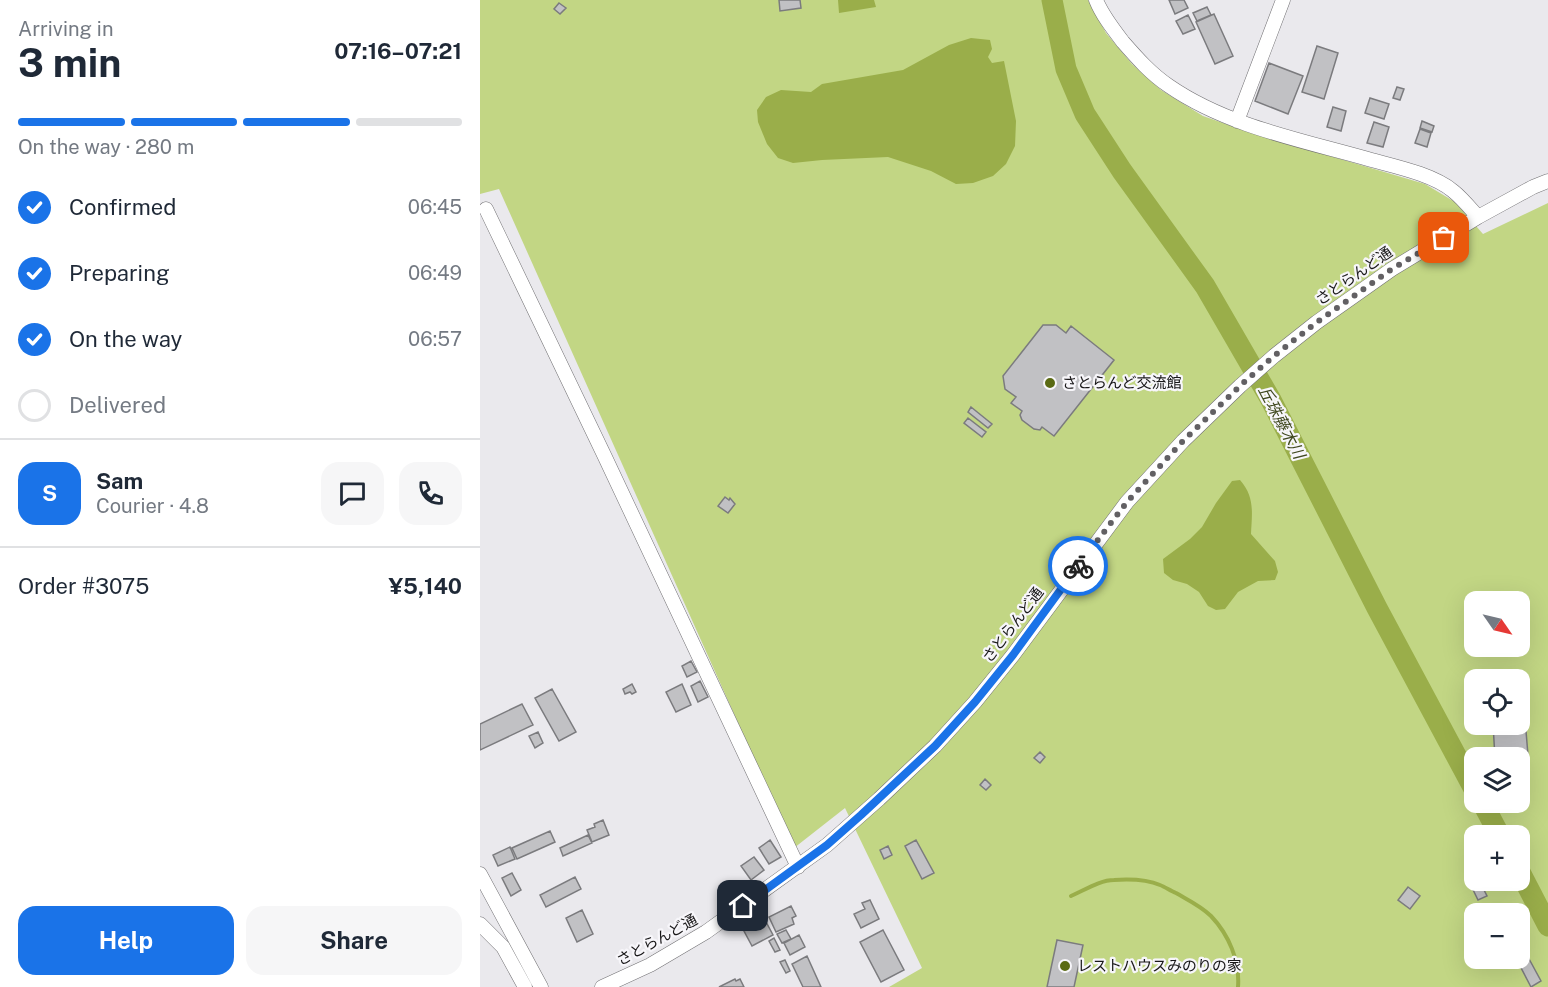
<!DOCTYPE html>
<meta charset="utf-8">
<style>
body{margin:0;font-family:"Public Sans","Noto Sans JP",sans-serif;background:#f6f6f7;color:#1f2937;height:100vh;display:flex;flex-direction:column;font-size:22px;white-space:nowrap}
*{box-sizing:border-box;margin:0}
p{font-size:20px;color:#747a83}
.icon{flex:none;width:33px;height:33px;fill:none;stroke:currentColor;stroke-width:2;stroke-linecap:round;stroke-linejoin:round}
.map{position:relative;flex:1;overflow:hidden}
.sheet{display:flex;flex-direction:column;background:#fff;width:480px}
.sheet>*{flex:none}
.needle{width:39px;rotate:124deg}
.fabs{position:absolute;left:984px;top:591px;display:grid;gap:12px}
.fabs a{display:grid;place-items:center;width:66px;height:66px;border-radius:12px;background:#fff;box-shadow:0 6px 24px #0002;font-size:30px}
.pin{position:absolute;display:grid;place-items:center;width:51px;height:51px;color:#fff;margin:-26px;border-radius:12px;box-shadow:0 3px 9px #0006}
.courier{position:absolute;display:grid;place-items:center;width:60px;height:60px;margin:-30px;border:4px solid #1a73e8;border-radius:50%;background:#fff;color:#222;box-shadow:0 2px 8px #0007}
.head em{font-style:normal;font-weight:700}
.head div{display:flex;flex-direction:column-reverse}
.head{display:flex;align-items:center;justify-content:space-between;height:102px;padding:0 18px}
h1{font-size:39px;font-weight:700;line-height:45px}
.bar{display:grid;grid-template-columns:repeat(4,1fr);gap:9px 6px;align-content:center;height:72px;padding:0 18px}
.bar i{height:8px;border-radius:4px;background:#e0e1e3}
.bar .selected{background:#1a73e8}
.bar p{grid-column:span 4}
.line{display:flex;align-items:center;gap:15px;padding:0 18px;border-top:2px solid #e0e1e3}
.line div{flex:1}
.round{display:grid;place-items:center;flex:none;width:63px;height:63px;border-radius:18px;background:#f6f6f7}
ol{padding:0 18px;list-style:none}
li{display:flex;align-items:center;gap:18px;height:66px}
li p{margin-inline-start:auto}
li .icon{padding:6px;border-radius:50%;background:#1a73e8;color:#fff;stroke-width:4}
li:last-child{color:#747a83}
li i{width:33px;height:33px;border:3px solid #e0e1e3;border-radius:50%}
.button{display:flex;gap:12px;margin-top:auto;padding:12px 18px}
.button a{flex:1;height:69px;border-radius:18px;background:#1a73e8;color:#fff;font-size:24px;font-weight:700;line-height:69px;text-align:center}
.button a+a{background:#f6f6f7;color:#1f2937}
main{display:flex;flex:1;min-height:0}
.map>svg:first-child{display:block}
.green{fill:#c2d684;fill-rule:evenodd}
.water{fill:#9aae4a}
.lines{fill:none;stroke-linecap:round;stroke-linejoin:round}
.stream{stroke:#9aae4a;stroke-width:4}
.river{stroke:#9aae4a;stroke-width:21}
.building{fill:#c1c1c4;stroke:#7b7b7e;stroke-width:1.5}
.minor-casing{stroke:#727174;stroke-width:15}
.minor{stroke:#fff;stroke-width:14}
.done{stroke:#626063;stroke-width:6;stroke-dasharray:0 10.8}
.route{stroke:#1a73e8;stroke-width:8}
.poi-dot{fill:#5a6a13;stroke:#f7f6fa;stroke-width:2}
.labels{text-anchor:middle;stroke-width:4.5;stroke-linejoin:round;paint-order:stroke}
.street-label{font-size:15px;fill:#181718;stroke:#f7f6fa}
.poi-label{font-size:15px;fill:#181718;stroke:#f7f6fa;text-anchor:start}
.water-label{font-size:16px;font-style:italic;fill:#404920;stroke:#f7f6fa}
</style>
<main>
<section class="sheet">
<div class="head"><div><h1>3 min</h1><p>Arriving in</p></div><em>07:16–07:21</em></div>
<div class="bar"><i class="selected"></i><i class="selected"></i><i class="selected"></i><i></i><p>On the way · 280 m</p></div>
<ol>
<li><svg class="icon" aria-label="check" viewBox="0 0 24 24"><path d="M5 12l5 5 9-10"/></svg>Confirmed<p>06:45</p></li>
<li><svg class="icon" aria-label="check" viewBox="0 0 24 24"><path d="M5 12l5 5 9-10"/></svg>Preparing<p>06:49</p></li>
<li><svg class="icon" aria-label="check" viewBox="0 0 24 24"><path d="M5 12l5 5 9-10"/></svg>On the way<p>06:57</p></li>
<li><i></i>Delivered</li>
</ol>
<div class="line" style="height:108px"><b class="round" style="background:#1a73e8;color:#fff">S</b><div><b>Sam</b><p>Courier · 4.8</p></div><a class="round"><svg class="icon" aria-label="chat" viewBox="0 0 24 24"><path d="M4 5h16v11H9l-5 4z"/></svg></a><a class="round"><svg class="icon" aria-label="phone" viewBox="0 0 24 24"><path d="M5 4h4l2 5-3 2q2 4 5 5l2-3 5 2v4C11 20 4 13 5 4z"/></svg></a></div>
<div class="line" style="height:78px"><div>Order #3075</div><b>¥5,140</b></div>
<div class="button"><a>Help</a><a>Share</a></div>
</section>
<div class="map">
<svg width="1068" height="987" viewBox="0 0 1068 987">
<rect width="100%" height="100%" fill="#eae9ed"/>
<path class="green" d="M0,0H608L626,33L652,64L681,90L723,116L769,132L945,184L975,202L1003,234L1068,203V987H409L442,968L365,808L314,848L19,189L0,194ZM994,602H1040V646H994ZM994,680H1040V724H994ZM994,758H1040V802H994ZM994,836H1040V880H994ZM994,914H1040V958H994Z"/>
<path class="water" d="M358,0H394L396,7L359,13Z
M491,38L510,40L512,49L508,57L512,63L524,61L536,121L535,146L526,164L513,176L493,183L476,184L451,171L408,157L342,160L313,163L298,158L287,144L278,122L277,110L286,97L301,90L331,92L342,84L423,70L469,45Z
M760,480C775,497 772,513 771,534L795,561L798,572L795,580L778,581L758,592L745,609L736,610L728,606L719,592L707,584L693,580L684,573L683,559L710,539L722,527L736,503L752,481Z"/>
<g class="lines">
<path class="stream" d="M591,896C605,890 620,880 634,880C649,879 666,879 680,885C685,887 691,891 696,893C708,900 721,906 731,916C749,935 760,961 758,987"/>
<path class="river" d="M572,0L586,69L605,114L642,171L725,286L791,400L897,608L994,789
M1002,802L1020,836
M1040,872L1068,926"/>
</g>
<path class="building" d="M299,0H320L321,8L300,11Z
M689,0H704L708,8L695,14Z
M79,3L86,8L80,14L74,9Z
M727,7L731,15L717,21L713,13Z
M734,14L753,56L735,64L716,22Z
M708,15L715,29L703,34L696,21Z
M837,46L858,53L844,99L822,92Z
M789,63L823,76L808,114L775,101Z
M917,87L924,89L920,100L913,98Z
M890,98L909,104L904,119L885,113Z
M853,107L866,111L861,131L847,127Z
M942,121L954,126L952,132L940,128Z
M894,122L909,127L903,147L887,143Z
M940,129L951,133L947,147L935,143Z
M563,325H576L586,333L591,326L634,360L574,436L562,427L560,430L554,429L542,420L540,415L542,411L531,403L536,397L525,389L523,376Z
M491,407L512,424L508,428L488,412Z
M488,418L506,432L502,437L484,423Z
M245,497L249,500L250,498L255,504L248,513L238,506Z
M211,661L217,672L207,677L202,666Z
M220,681L228,697L218,702L211,686Z
M1040,683H1042L1048,755L1015,758L1013,724H1040Z
M152,684L156,692L152,694L150,692L145,694L143,689Z
M202,684L211,705L196,712L186,692Z
M72,689L96,732L79,741L55,698Z
M42,704L53,725L0,750V724Z
M58,732L63,743L55,748L49,736Z
M560,752L565,757L560,763L554,758Z
M505,779L511,785L506,790L500,785Z
M123,820L129,835L112,842L107,830L115,827L114,824Z
M70,831L75,842L37,859L32,848Z
M108,835L112,843L83,856L80,848Z
M290,840L301,857L289,864L279,848Z
M436,840L454,873L442,879L425,846Z
M408,846L412,855L404,859L400,850Z
M30,847L35,859L18,866L13,855Z
M274,857L284,870L271,880L261,866Z
M994,871V880H999L1007,896L998,900L986,875Z
M32,873L41,890L31,896L22,878Z
M95,877L101,889L66,907L60,895Z
M928,887L940,896L930,909L918,900Z
M390,900L399,919L381,928L374,914L385,909L382,903Z
M311,906L316,916L312,918L314,924L296,932L289,917Z
M102,910L113,934L97,942L86,918Z
M285,920L293,935L272,946L264,931Z
M306,930L311,939L302,943L297,934Z
M403,930L424,970L401,982L380,942Z
M319,935L325,947L310,955L304,943Z
M294,938L300,950L295,952L289,941Z
M577,940L603,945L594,987H567Z
M327,956L341,987H323L312,964Z
M1048,957L1061,981L1051,987L1038,962Z
M305,960L310,971L306,973L300,962Z
M255,979L256,981L260,979L264,987H239Z"/>
<g class="lines">
<defs>
<path id="minor" d="M616,0C622,15 633,29 643,42C657,58 671,74 689,86C747,126 821,140 888,159C913,166 953,174 973,191C982,198 990,208 998,217
M757,121L803,0
M6,209L125,457L318,867
M0,874L61,987
M0,924L23,947L45,987
M122,987L170,965L226,932L347,845L399,799L455,746L495,702L533,655L647,502L703,441L760,386L794,356L837,322L912,269L998,217L1053,187L1068,181"/>
</defs>
<use href="#minor" class="minor-casing"/>
<use href="#minor" class="minor"/>
</g>
<g class="lines">
<path class="done" d="M598,566L647,502L703,441L762,384L794,356L837,322L912,269L964,238"/>
<path class="route" d="M263,906L347,845L381,815L455,746L495,702L533,655L598,566"/>
</g>
<g class="poi-dot">
<circle cx="570" cy="383" r="6"/>
<circle cx="585" cy="966" r="6"/>
</g>
<g class="labels">
<g class="street-label">
<text transform="translate(874 276) rotate(-35)" y="5">さとらんど通</text>
<text transform="translate(533 625) rotate(-53)" y="5">さとらんど通</text>
<text transform="translate(177 940) rotate(-29)" y="5">さとらんど通</text>
</g>
<g class="poi-label">
<text x="582" y="388">さとらんど交流館</text>
<text x="597" y="971">レストハウスみのりの家</text>
</g>
<g class="water-label">
<text transform="translate(802 422) rotate(62)" y="6">丘珠藤木川</text>
</g>
</g>
</svg>
<div class="fabs">
<a><svg class="needle" viewBox="-14 -14 28 28"><path d="M0-13l5 13h-10z" fill="#e53935"/><path d="M0 13l5-13h-10z" fill="#747a83"/></svg></a>
<a><svg class="icon" aria-label="locate" viewBox="0 0 24 24"><circle cx="12" cy="12" r="6"/><path d="M12 2v4M12 18v4M2 12h4M18 12h4"/></svg></a>
<a><svg class="icon" aria-label="layers" viewBox="0 0 24 24"><path d="M12 4l9 5-9 5-9-5zM3 14l9 5 9-5"/></svg></a>
<a>+</a>
<a>−</a>
</div>
<div class="pin" style="left:964px;top:238px;background:#ea580c"><svg class="icon" aria-label="bag" viewBox="0 0 24 24"><path d="M5 8h14l-1 12H6zM9 8a3 3 0 0 1 6 0"/></svg></div>
<div class="pin" style="left:263px;top:906px;background:#1f2937"><svg class="icon" aria-label="home" viewBox="0 0 24 24"><path d="M3 11l9-7 9 7M6 9v11h12V9"/></svg></div>
<div class="courier" style="left:598px;top:566px"><svg class="icon" aria-label="bike" viewBox="0 0 24 24"><circle cx="6" cy="16" r="4"/><circle cx="18" cy="16" r="4"/><path d="M6 16l4-8h5l3 8M10 8l3 8H6M13 5h3"/></svg></div>
</div>
</main>
